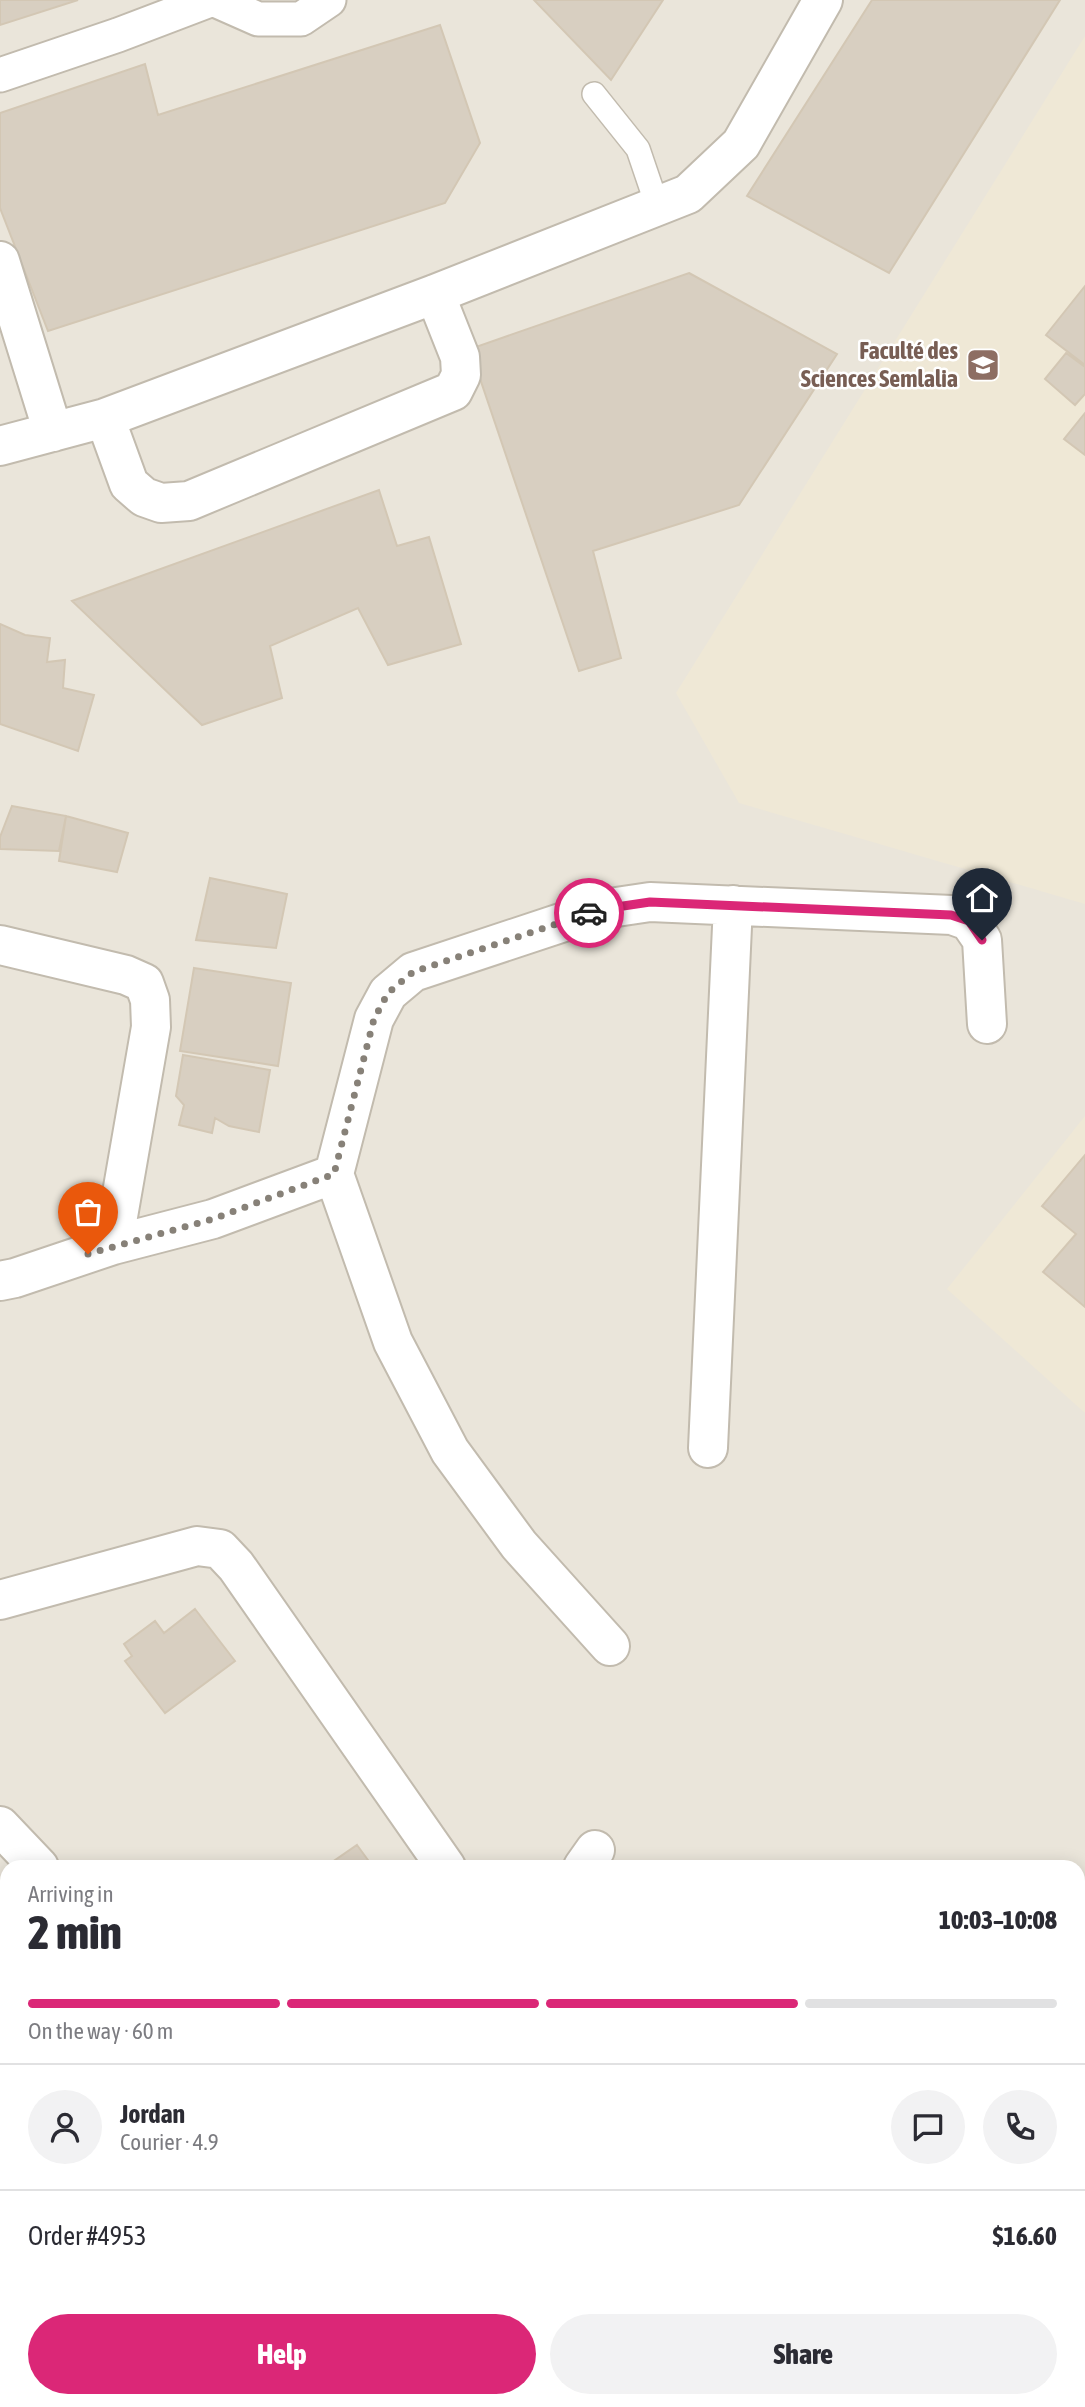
<!DOCTYPE html>
<meta charset="utf-8">
<style>
body{margin:0;font-family:"Asap Condensed",sans-serif;background:#f2f2f3;color:#2b2b33;height:100vh;display:flex;flex-direction:column;font-size:26px;white-space:nowrap}
*{box-sizing:border-box;margin:0}
p{font-size:23px;color:#7c7c81}
.icon{flex:none;width:38px;height:38px;fill:none;stroke:currentColor;stroke-width:2;stroke-linecap:round;stroke-linejoin:round}
.map{position:relative;flex:1;overflow:hidden}
.drawer{position:absolute;left:0px;top:1860px;width:1085px;height:548px;display:flex;flex-direction:column;background:#fff;border-radius:21px 21px 0 0;box-shadow:0 4px 18px #0003}
.drawer>*{flex:none}
.pin{position:absolute;display:grid;place-items:center;width:60px;height:60px;color:#fff;margin:-72px -30px;border-radius:50% 50% 50% 0;rotate:-45deg;box-shadow:0 0 7px #0007}
.pin .icon{rotate:45deg}
.courier{position:absolute;display:grid;place-items:center;width:70px;height:70px;margin:-35px;border:5px solid #db2777;border-radius:50%;background:#fff;color:#222;box-shadow:0 2px 9px #0007}
.overview em{font-style:normal;font-weight:800}
.overview div{display:flex;flex-direction:column-reverse}
.overview{display:flex;align-items:center;justify-content:space-between;height:119px;padding:0 28px}
h1{font-size:46px;font-weight:800;line-height:52px}
.bar{display:grid;grid-template-columns:repeat(4,1fr);gap:10px 7px;align-content:center;height:84px;padding:0 28px}
.bar i{height:9px;border-radius:5px;background:#e1e1e2}
.bar .current{background:#db2777}
.bar p{grid-column:span 4}
.line{display:flex;align-items:center;gap:18px;padding:0 28px;border-top:2px solid #e1e1e2}
.line div{flex:1}
.round{display:grid;place-items:center;flex:none;width:74px;height:74px;border-radius:37px;background:#f2f2f3}
.button{display:flex;gap:14px;margin-top:auto;padding:14px 28px}
.button a{flex:1;height:80px;border-radius:42px;background:#db2777;color:#fff;font-size:28px;font-weight:800;line-height:80px;text-align:center}
.button a+a{background:#f2f2f3;color:#2b2b33}
.map>svg:first-child{display:block}
.residential{fill:#eae5da;fill-rule:evenodd}
.education{fill:#efe8d6}
.water{fill:#a9d4f2}
.building{fill:#d8cfc1;stroke:#d3c7b4;stroke-width:2}
.lines{fill:none;stroke-linecap:round;stroke-linejoin:round}
.service-casing{stroke:#c2bbae;stroke-width:26}
.pedestrian-casing{stroke:#c2bbae;stroke-width:37}
.minor-casing{stroke:#c2bbae;stroke-width:42}
.service{stroke:#fff;stroke-width:23}
.pedestrian{stroke:#fff;stroke-width:33}
.minor{stroke:#fff;stroke-width:38}
.done{stroke:#878178;stroke-width:7;stroke-dasharray:0 12.6}
.route{stroke:#db2777;stroke-width:9}
.labels{text-anchor:middle;stroke-width:5;stroke-linejoin:round;paint-order:stroke}
.education-label{font-size:24px;font-weight:bold;fill:#785e54;stroke:#fff;text-anchor:end}
</style>
<div class="map">
<svg width="1085" height="2407" viewBox="0 0 1085 2407">
<rect width="100%" height="100%" fill="#f6f3ec"/>
<path class="residential" d="M0,0H1085V2407H0ZM7,1867H1078V2401H7Z"/>
<path class="education" d="M1085,36V904L739,803L676,693Z
M1085,1116V1413L947,1289Z"/>
<path class="water" d="M1078,2190L1085,2193V2299L1078,2301Z"/>
<path class="building" d="M0,0H78L0,25Z
M534,0H663L611,80Z
M872,0H1060L889,273L747,196Z
M440,25L480,143L445,203L48,331L0,208V113L145,64L158,115Z
M689,273L837,354L739,505L593,551L621,658L579,671L470,349Z
M1085,286V365L1046,335Z
M1066,353L1085,367V394L1075,405L1045,379Z
M1085,413V455L1064,439Z
M379,490L397,546L429,537L461,644L388,665L358,608L270,646L282,698L202,725L72,601Z
M0,624L25,635L50,638L47,662L65,660L63,688L94,695L78,751L0,724Z
M12,806L66,816L59,851L0,849V837Z
M66,816L128,833L117,872L59,861Z
M210,878L287,894L276,948L196,940Z
M194,968L291,983L278,1066L180,1051Z
M183,1055L270,1070L259,1132L229,1126L215,1118L212,1133L179,1125L184,1105L176,1096Z
M1085,1155V1307L1043,1272L1076,1234L1042,1206Z
M195,1609L235,1661L165,1713L125,1661L132,1656L124,1644L155,1621L164,1633Z
M357,1845L373,1867H325Z
M1085,1884V1925L1078,1917V1890Z
M7,1917V1966L0,1973V1924Z
M7,1966V2000L0,2007V1973Z
M7,2000V2050L0,2043V2007Z
M280,2401H311L304,2407H285Z
M536,2401H687L682,2407H531Z
M938,2401H1037L1045,2407H933Z"/>
<g class="lines">
<defs>
<path id="service" d="M594,94L638,149L657,205"/>
<path id="pedestrian" d="M215,0L258,19H301L329,0
M0,75L118,35L210,0"/>
<path id="minor" d="M0,261L53,432
M105,418L129,484L144,497L161,503L189,501L453,391L461,375L460,357L435,294
M0,446L105,418L435,294L688,194L741,144L823,0
M0,945L126,975L144,983L150,1000L151,1027L113,1245
M0,1281L15,1278L113,1245L213,1219L334,1174
M708,1448L733,905
M0,1600L197,1546L220,1549L236,1566L446,1867
M610,1646L519,1545L450,1451L393,1342L334,1174L374,1019L388,993L413,972L603,909L650,902L952,915L969,921L982,940L987,1024
M0,1826L39,1867
M583,1867L595,1850"/>
</defs>
<use href="#service" class="service-casing"/>
<use href="#pedestrian" class="pedestrian-casing"/>
<use href="#minor" class="minor-casing"/>
<use href="#service" class="service"/>
<use href="#pedestrian" class="pedestrian"/>
<use href="#minor" class="minor"/>
</g>
<g class="lines">
<path class="done" d="M88,1254L213,1219L334,1174L374,1019L388,993L413,972L589,913"/>
<path class="route" d="M589,913L603,909L650,902L951,915L969,921L982,940"/>
</g>
<defs>
<symbol id="university-square" viewBox="-11 -11 22 22"><rect x="-9" y="-9" width="18" height="18" rx="4" fill="#8d6e63" stroke="#fff"/><path d="M0-5L7-2L0 1L-7-2ZM-4 1L0 2.5L4 1V4Q0 6-4 4Z" fill="#fff"/></symbol>
</defs>
<g fill-rule="evenodd">
<use href="#university-square" x="964" y="346" width="38" height="38"/>
</g>
<g class="labels">
<g class="education-label">
<text x="958" y="359">Faculté des<tspan x="958" dy="28">Sciences Semlalia</tspan></text>
</g>
</g>
</svg>
<div class="pin" style="left:88px;top:1254px;background:#ea580c"><svg class="icon" aria-label="bag" viewBox="0 0 24 24"><path d="M5 8h14l-1 12H6zM9 8a3 3 0 0 1 6 0"/></svg></div>
<div class="pin" style="left:982px;top:940px;background:#1f2937"><svg class="icon" aria-label="home" viewBox="0 0 24 24"><path d="M3 11l9-7 9 7M6 9v11h12V9"/></svg></div>
<div class="courier" style="left:589px;top:913px"><svg class="icon" aria-label="car" viewBox="0 0 24 24"><path d="M5 17H2v-5l4-1 3-4h7l3 4 3 1v5h-3M9 17h6M6 11h13"/><circle cx="7" cy="17" r="2"/><circle cx="17" cy="17" r="2"/></svg></div>
<section class="drawer">
<div class="overview"><div><h1>2 min</h1><p>Arriving in</p></div><em>10:03–10:08</em></div>
<div class="bar"><i class="current"></i><i class="current"></i><i class="current"></i><i></i><p>On the way · 60 m</p></div>
<div class="line" style="height:126px"><a class="round"><svg class="icon" aria-label="person" viewBox="0 0 24 24"><circle cx="12" cy="8" r="4"/><path d="M4 21q1-7 8-7t8 7"/></svg></a><div><b>Jordan</b><p>Courier · 4.9</p></div><a class="round"><svg class="icon" aria-label="chat" viewBox="0 0 24 24"><path d="M4 5h16v11H9l-5 4z"/></svg></a><a class="round"><svg class="icon" aria-label="phone" viewBox="0 0 24 24"><path d="M5 4h4l2 5-3 2q2 4 5 5l2-3 5 2v4C11 20 4 13 5 4z"/></svg></a></div>
<div class="line" style="height:91px"><div>Order #4953</div><b>$16.60</b></div>
<div class="button"><a>Help</a><a>Share</a></div>
</section>
</div>
